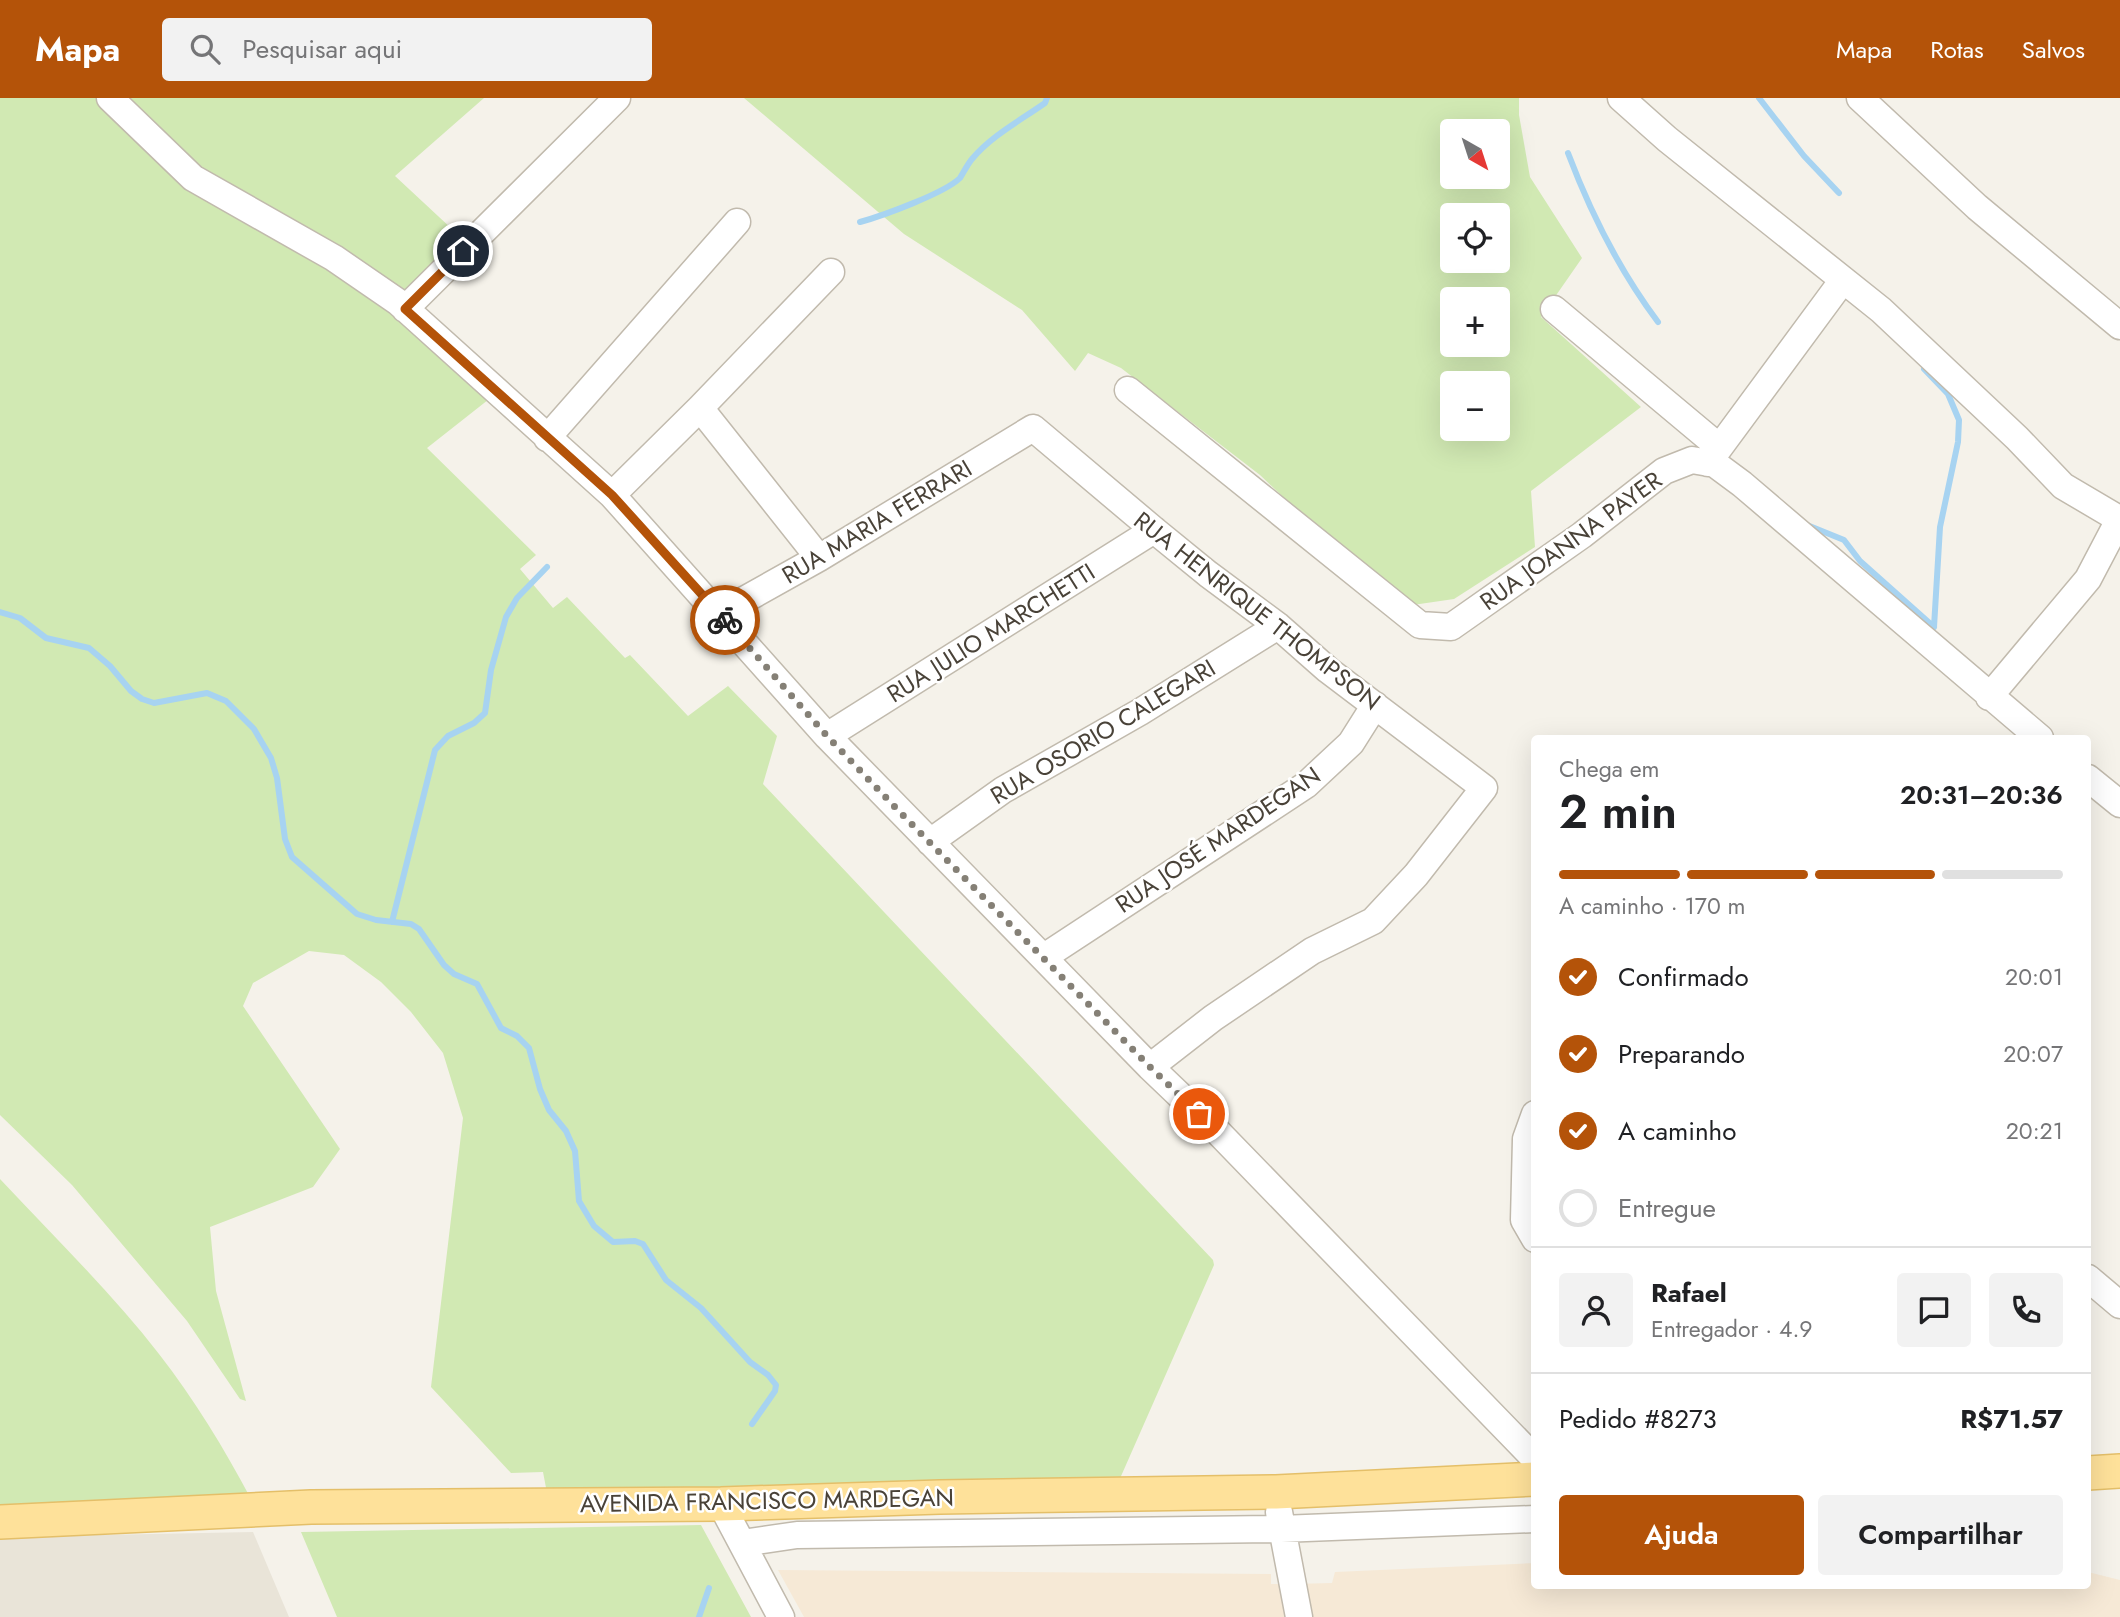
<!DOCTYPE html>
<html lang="pt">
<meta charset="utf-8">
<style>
body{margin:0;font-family:Jost,sans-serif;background:#f2f2f2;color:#202124;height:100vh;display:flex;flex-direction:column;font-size:26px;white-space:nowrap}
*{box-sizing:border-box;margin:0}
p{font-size:23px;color:#757577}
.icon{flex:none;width:38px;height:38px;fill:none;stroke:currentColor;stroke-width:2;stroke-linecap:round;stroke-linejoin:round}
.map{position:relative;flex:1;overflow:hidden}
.details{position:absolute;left:1531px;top:637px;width:560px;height:854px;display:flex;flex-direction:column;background:#fff;border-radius:7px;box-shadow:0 7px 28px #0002}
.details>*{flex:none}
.needle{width:46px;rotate:141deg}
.tools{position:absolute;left:1440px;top:21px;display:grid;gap:14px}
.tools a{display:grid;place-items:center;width:70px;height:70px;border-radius:7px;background:#fff;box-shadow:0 7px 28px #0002;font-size:35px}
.pin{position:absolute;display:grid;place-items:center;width:60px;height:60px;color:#fff;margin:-30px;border:4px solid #fff;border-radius:50%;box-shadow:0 2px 7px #0007}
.courier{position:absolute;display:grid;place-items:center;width:70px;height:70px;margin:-35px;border:5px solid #b45309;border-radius:50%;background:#fff;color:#222;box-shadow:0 2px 9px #0007}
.summary em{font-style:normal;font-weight:600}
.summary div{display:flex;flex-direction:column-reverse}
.summary{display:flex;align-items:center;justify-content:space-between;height:119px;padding:0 28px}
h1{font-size:46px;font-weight:600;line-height:52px}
.bar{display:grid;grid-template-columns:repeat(4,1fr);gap:10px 7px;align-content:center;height:84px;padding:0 28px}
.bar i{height:9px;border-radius:5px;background:#e0e0e0}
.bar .active{background:#b45309}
.bar p{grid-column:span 4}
.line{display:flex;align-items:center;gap:18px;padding:0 28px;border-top:2px solid #e0e0e0}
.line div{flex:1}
.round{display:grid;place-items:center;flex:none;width:74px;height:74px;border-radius:7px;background:#f2f2f2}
ol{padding:0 28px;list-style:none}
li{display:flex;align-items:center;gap:21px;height:77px}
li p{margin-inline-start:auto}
li .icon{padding:7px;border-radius:50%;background:#b45309;color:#fff;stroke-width:4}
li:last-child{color:#757577}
li i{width:38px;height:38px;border:4px solid #e0e0e0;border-radius:50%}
.button{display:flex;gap:14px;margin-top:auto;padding:14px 28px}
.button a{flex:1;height:80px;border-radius:7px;background:#b45309;color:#fff;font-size:28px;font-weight:600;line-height:80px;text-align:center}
.button a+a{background:#f2f2f2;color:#202124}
header{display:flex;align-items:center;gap:42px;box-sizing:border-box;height:98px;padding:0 35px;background:#b45309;color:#fff}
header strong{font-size:33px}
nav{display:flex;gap:38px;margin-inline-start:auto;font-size:24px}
.search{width:490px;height:63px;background:#f2f2f2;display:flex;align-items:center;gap:18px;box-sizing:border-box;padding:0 24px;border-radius:7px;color:#757577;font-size:26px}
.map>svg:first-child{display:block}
.residential{fill:#e9e4d8}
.commercial{fill:#f6e9d6}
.green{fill:#d1e9b3;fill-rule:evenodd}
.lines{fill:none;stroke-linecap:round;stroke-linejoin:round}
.stream{stroke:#a7d3f1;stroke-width:6}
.minor-casing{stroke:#c1baad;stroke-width:29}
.major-casing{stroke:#e4bf69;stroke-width:36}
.minor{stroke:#fff;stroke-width:26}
.major{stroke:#fee19a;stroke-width:33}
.done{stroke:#858076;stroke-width:7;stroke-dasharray:0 12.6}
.route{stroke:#b45309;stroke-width:9}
.labels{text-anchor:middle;stroke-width:5;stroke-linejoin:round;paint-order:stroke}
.street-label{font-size:24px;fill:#494238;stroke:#fff}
</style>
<header>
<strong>Mapa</strong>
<div class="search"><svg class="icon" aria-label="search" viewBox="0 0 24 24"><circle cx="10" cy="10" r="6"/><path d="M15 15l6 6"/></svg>Pesquisar aqui</div>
<nav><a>Mapa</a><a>Rotas</a><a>Salvos</a></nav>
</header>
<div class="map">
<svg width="2120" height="1519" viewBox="0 0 2120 1519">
<rect width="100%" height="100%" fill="#f5f2ea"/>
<path class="residential" d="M253,1434L289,1519H0V1439Z"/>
<path class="commercial" d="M1535,1465V1488H2088V1474L2120,1482V1519H804L778,1472L1271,1476V1486H1293L1332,1485L1335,1474Z"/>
<path class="green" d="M0,0H484L395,78L467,145L394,219L493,298L427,350L536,457L520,471L553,510L567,499L625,560L630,557L688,618L728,588L777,638L763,686L1213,1162L1214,1167L1118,1385L547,1395L543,1374L511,1375L431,1289L463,1020L443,955L411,914L381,884L344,857L309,853L253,885L243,908L340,1051L313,1089L210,1129L216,1193L246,1303L240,1301L187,1223L72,1087L0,1017Z
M744,0H1519V17L1530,79L1582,160L1541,219L1641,309L1531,393L1535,449L1454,501L1399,509L1260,377L1121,270L1088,255L1075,273L1022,212L904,136ZM1452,33H1498V79H1452ZM1452,117H1498V163H1452ZM1452,201H1498V247H1452ZM1452,285H1498V331H1452Z
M0,1081C54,1139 111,1194 159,1256C194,1301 224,1350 251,1401L0,1407Z
M701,1427L751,1519H337L301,1434Z"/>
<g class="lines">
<path class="stream" d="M1759,0L1804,58L1839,95
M1568,55C1591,116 1619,172 1658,224
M860,124C882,118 945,95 960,80C964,74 967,67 972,61C991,38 1021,22 1045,5L1047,0
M1924,271L1948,296L1959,322L1958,344L1940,429L1934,529
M1807,427L1844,442L1860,463L1934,529
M0,514L20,520L46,540L89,550L110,568L131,593L142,601L154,605L207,595L226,603L254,631L271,660L277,680L285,741L292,759L357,816L376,822L411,826L419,831L444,867L454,876L477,886L501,930L517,938L529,950L540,991L549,1012L566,1033L575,1053L579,1103L594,1128L613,1144L635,1143L643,1146L666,1182L701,1210L750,1264L768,1277L776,1287L775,1293L752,1326
M392,824L435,652L448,638L474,625L485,615L491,572L506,519L517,500L547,469
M699,1519L709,1490"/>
<defs>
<path id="minor" d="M110,0L193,80L334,160L398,204L612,397L827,638L1150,969L1216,1032L1535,1361
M1621,0L1667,41L1881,212L2017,340L2063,388L2119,421
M1860,0L1977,109L2120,228
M405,211L617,0
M1554,211L1719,349
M1128,292L1420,527L1451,529L1582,437L1664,373L1692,362L1715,366L1742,386L2040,640
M700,310L819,460
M547,340L737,124
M1708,365L1843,182
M612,397L700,310L831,174
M719,516L819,460L1033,330L1154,432L1208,476L1278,528L1328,572L1484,690L1416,777L1373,823L1312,853L1213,920L1150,969
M1989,599L2088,481L2120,420
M827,638L1154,432
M2088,680L2120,706
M930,744L1003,692L1140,614L1278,528
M1044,859L1306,687L1351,645L1375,607
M1535,1016L1526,1041L1524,1122L1535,1141
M2088,1180L2120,1207
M721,1406L781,1519
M1279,1414L1299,1519
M742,1445L797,1437L1281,1431L1535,1421"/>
<path id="major" d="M2088,1375L2120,1373
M0,1424L311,1409L721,1406L940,1399L1276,1394L1535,1381"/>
</defs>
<use href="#minor" class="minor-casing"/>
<use href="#major" class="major-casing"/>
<use href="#minor" class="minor"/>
<use href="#major" class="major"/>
</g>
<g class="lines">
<path class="done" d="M725,522L827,638L895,709L1150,969L1199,1016"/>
<path class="route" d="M463,153L405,211L612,397L725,522"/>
</g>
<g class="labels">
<g class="street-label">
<text transform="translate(877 424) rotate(-31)" y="8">RUA MARIA FERRARI</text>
<text transform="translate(1571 443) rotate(-36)" y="8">RUA JOANNA PAYER</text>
<text transform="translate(1257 513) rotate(38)" y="8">RUA HENRIQUE THOMPSON</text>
<text transform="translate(991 535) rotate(-32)" y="8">RUA JULIO MARCHETTI</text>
<text transform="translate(1103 634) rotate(-31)" y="8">RUA OSORIO CALEGARI</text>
<text transform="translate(1218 742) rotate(-34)" y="8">RUA JOSÉ MARDEGAN</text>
<text transform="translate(767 1403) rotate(-1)" y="8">AVENIDA FRANCISCO MARDEGAN</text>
</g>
</g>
</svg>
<div class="tools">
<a><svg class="needle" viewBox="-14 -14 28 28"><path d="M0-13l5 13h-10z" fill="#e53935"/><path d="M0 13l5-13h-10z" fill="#757577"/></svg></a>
<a><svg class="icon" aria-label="locate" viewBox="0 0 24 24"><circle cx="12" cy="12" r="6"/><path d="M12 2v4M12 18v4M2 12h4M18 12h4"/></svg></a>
<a>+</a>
<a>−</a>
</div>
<div class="pin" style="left:1199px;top:1016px;background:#ea580c"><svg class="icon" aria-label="bag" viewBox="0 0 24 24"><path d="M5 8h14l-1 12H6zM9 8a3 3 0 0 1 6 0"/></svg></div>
<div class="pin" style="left:463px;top:153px;background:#1f2937"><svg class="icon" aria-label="home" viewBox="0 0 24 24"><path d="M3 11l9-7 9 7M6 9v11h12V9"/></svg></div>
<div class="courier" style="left:725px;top:522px"><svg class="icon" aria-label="bike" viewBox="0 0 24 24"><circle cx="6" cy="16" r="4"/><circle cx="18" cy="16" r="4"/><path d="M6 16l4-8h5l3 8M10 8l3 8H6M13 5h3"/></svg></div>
<section class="details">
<div class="summary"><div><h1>2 min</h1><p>Chega em</p></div><em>20:31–20:36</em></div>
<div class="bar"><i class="active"></i><i class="active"></i><i class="active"></i><i></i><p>A caminho · 170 m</p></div>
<ol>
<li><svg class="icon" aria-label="check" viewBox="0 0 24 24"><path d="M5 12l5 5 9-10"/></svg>Confirmado<p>20:01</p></li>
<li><svg class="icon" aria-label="check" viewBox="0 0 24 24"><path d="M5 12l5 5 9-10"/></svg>Preparando<p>20:07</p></li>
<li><svg class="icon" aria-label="check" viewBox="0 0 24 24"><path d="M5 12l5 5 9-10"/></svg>A caminho<p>20:21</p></li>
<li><i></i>Entregue</li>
</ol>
<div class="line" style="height:126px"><a class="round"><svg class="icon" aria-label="person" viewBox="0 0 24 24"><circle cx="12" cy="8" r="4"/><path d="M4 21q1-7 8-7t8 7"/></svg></a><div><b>Rafael</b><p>Entregador · 4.9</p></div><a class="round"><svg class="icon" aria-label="chat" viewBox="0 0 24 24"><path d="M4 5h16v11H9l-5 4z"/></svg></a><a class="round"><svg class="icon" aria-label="phone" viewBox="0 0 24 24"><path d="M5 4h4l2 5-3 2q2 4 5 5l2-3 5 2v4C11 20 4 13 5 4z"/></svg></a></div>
<div class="line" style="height:91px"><div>Pedido #8273</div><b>R$71.57</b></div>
<div class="button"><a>Ajuda</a><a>Compartilhar</a></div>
</section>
</div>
